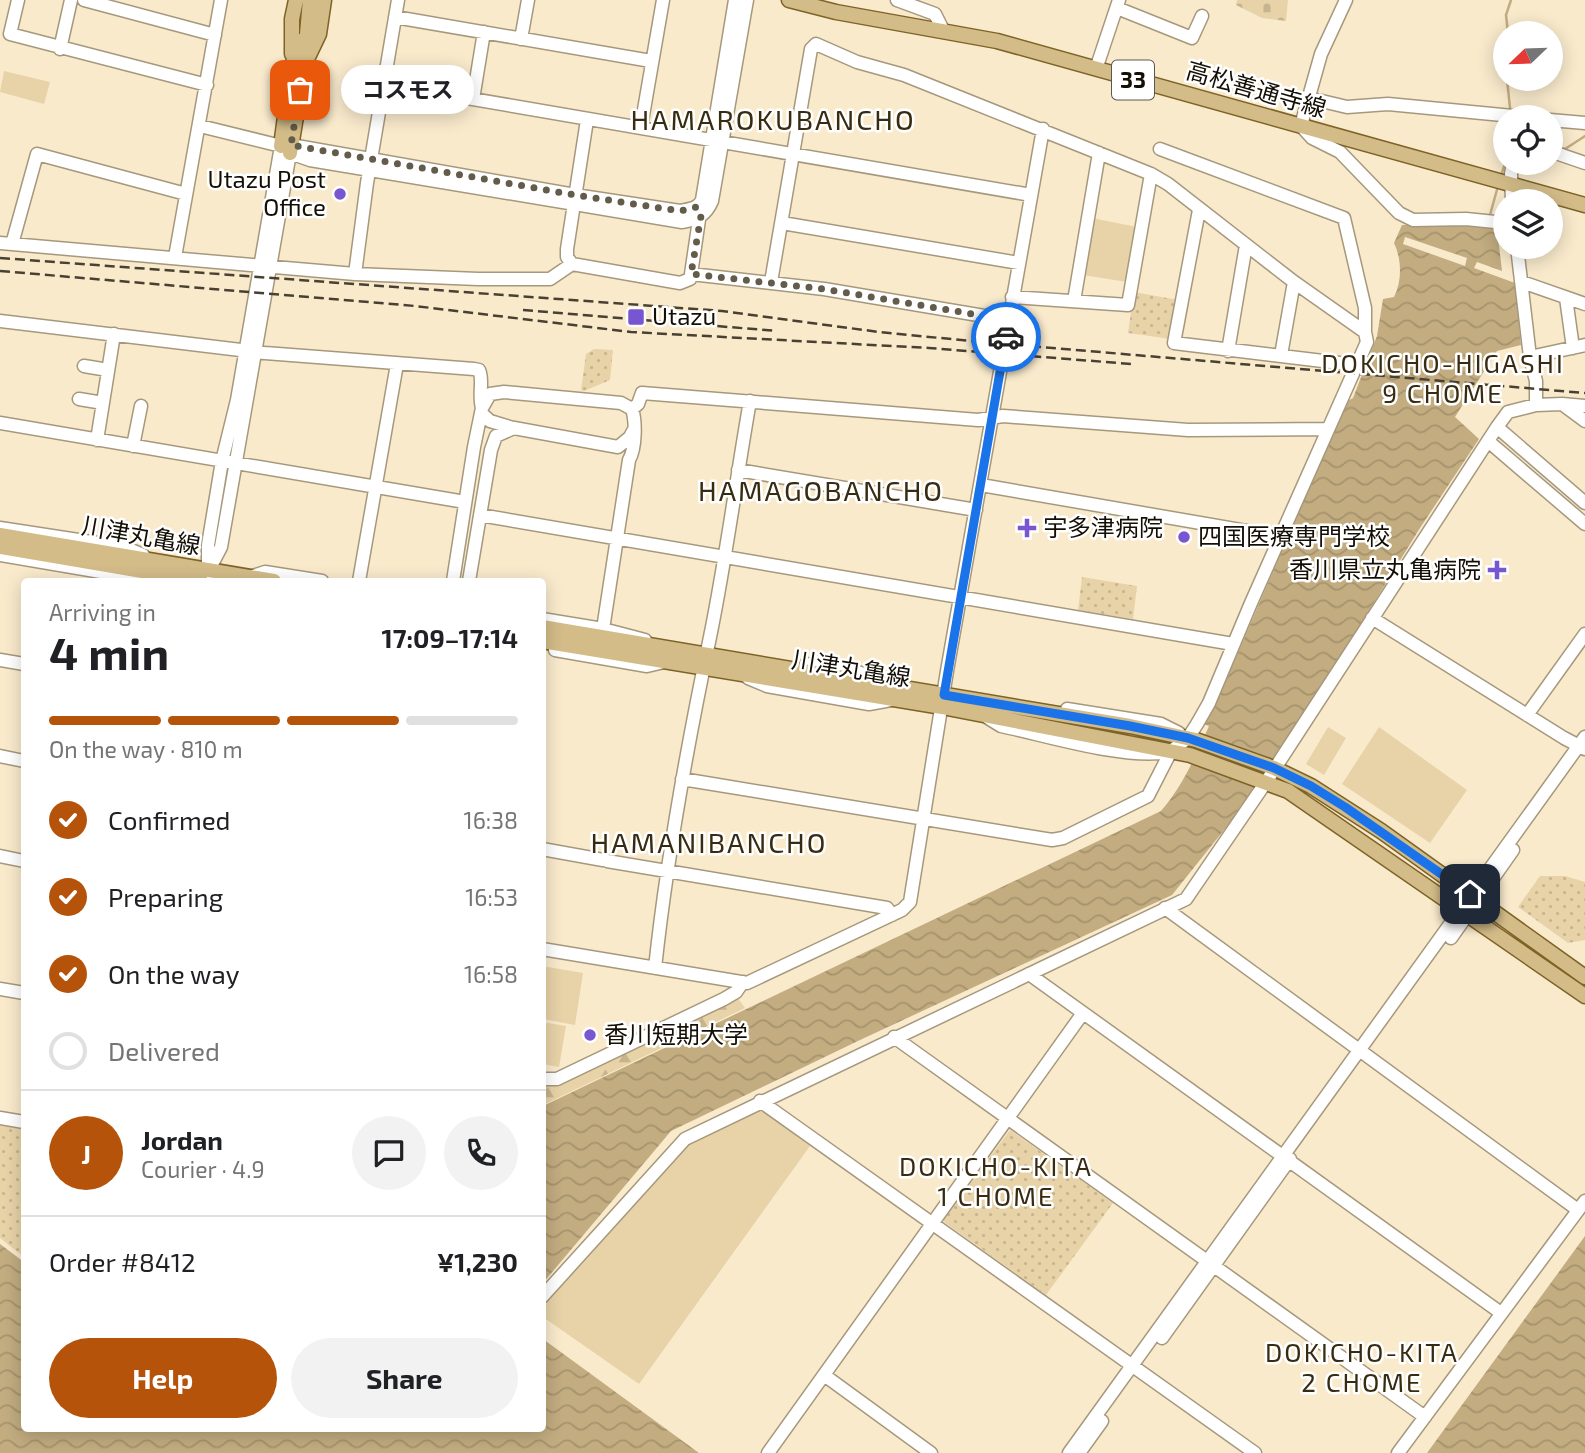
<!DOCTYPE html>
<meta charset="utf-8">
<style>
body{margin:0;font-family:"Exo 2","Noto Sans JP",sans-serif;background:#f2f2f2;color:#202124;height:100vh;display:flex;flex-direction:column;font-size:26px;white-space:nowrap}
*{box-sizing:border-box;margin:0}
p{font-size:23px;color:#757577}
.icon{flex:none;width:38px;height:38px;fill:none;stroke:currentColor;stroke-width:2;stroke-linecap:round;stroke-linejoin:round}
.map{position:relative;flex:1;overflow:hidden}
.drawer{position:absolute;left:21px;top:578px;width:525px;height:854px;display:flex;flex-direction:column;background:#fff;border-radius:7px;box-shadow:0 4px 18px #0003}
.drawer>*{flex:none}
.needle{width:46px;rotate:247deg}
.buttons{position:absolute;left:1493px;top:21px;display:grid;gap:14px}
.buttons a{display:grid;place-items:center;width:70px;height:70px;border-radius:50%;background:#fff;box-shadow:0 4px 18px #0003;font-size:35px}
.pin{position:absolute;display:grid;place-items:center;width:60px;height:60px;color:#fff;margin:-30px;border-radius:14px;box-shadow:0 4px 10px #0006}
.courier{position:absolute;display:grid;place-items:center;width:70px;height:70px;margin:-35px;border:5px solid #1a73e8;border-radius:50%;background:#fff;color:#222;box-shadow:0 2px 9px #0007}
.bubble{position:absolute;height:49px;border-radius:24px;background:#fff;box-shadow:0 4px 18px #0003;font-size:23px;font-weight:700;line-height:49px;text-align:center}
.headline em{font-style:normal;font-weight:700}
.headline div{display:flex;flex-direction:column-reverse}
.headline{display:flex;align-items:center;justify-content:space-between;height:119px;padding:0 28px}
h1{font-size:46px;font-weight:700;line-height:52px}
.bar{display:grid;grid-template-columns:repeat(4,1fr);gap:10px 7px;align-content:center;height:84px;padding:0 28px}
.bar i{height:9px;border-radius:5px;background:#e0e0e0}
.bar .selected{background:#b45309}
.bar p{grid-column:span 4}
.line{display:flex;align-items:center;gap:18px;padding:0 28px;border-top:2px solid #e0e0e0}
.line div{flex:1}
.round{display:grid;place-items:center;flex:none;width:74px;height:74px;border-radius:37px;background:#f2f2f2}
ol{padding:0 28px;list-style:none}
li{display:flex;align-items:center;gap:21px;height:77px}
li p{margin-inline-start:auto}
li .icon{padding:7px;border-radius:50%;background:#b45309;color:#fff;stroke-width:4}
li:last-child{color:#757577}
li i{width:38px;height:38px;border:4px solid #e0e0e0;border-radius:50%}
.button{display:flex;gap:14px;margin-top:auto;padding:14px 28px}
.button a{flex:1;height:80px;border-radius:42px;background:#b45309;color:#fff;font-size:28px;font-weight:700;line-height:80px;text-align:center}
.button a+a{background:#f2f2f2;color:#202124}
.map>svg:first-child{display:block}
.green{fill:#e8d3a8}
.forest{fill:url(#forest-firs)}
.cemetery{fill:url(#cemetery-stones)}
.park{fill:url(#park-dots)}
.water{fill:url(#water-waves);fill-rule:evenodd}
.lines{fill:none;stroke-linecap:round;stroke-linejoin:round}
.stream{stroke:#c2ac80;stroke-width:2.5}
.minor-casing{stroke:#a6987c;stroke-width:15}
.major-casing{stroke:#7d6327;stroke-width:17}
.minor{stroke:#fff;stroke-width:12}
.major{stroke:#d3bc88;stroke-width:14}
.rail{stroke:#484032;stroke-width:2.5;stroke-dasharray:10 5;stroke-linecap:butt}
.done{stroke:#645c4b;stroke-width:7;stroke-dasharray:0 12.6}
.route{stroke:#1a73e8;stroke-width:9}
.poi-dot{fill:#7756d0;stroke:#fff;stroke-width:2.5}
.labels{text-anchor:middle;stroke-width:5;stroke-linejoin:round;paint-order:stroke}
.shield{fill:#fff;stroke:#5a5750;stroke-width:2}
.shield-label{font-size:23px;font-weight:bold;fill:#140f05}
.street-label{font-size:24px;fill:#140f05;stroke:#fff}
.poi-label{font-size:24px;fill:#140f05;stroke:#fff;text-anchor:start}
.neighbourhood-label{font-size:26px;letter-spacing:2px;fill:#372b12;stroke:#fff}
.quarter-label{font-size:28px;letter-spacing:2px;fill:#372b12;stroke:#fff}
</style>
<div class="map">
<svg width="1585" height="1453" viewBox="0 0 1585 1453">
<defs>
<pattern id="forest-firs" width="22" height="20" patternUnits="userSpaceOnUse" patternTransform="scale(1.75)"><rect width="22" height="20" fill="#e8d3a8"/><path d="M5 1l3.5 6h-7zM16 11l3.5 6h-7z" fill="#c6b48f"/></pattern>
<pattern id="cemetery-stones" width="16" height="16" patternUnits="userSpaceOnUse" patternTransform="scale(1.75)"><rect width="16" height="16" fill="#e8d3a8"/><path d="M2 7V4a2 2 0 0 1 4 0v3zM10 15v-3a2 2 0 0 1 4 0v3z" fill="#c6b48f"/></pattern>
<pattern id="park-dots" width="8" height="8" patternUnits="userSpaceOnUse" patternTransform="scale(1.75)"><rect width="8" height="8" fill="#e8d3a8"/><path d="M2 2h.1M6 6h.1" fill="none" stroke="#c6b48f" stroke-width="1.8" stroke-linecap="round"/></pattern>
<pattern id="water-waves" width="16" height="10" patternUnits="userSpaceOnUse" patternTransform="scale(1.75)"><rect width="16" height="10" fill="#c2ac80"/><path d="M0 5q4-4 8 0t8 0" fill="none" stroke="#a6936d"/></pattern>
</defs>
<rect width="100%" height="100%" fill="#f9eacc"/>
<path class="green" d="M4,71L50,82L44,104L0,92Z
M1092,218L1137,227L1127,282L1083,275Z
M1328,727L1346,738L1324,775L1306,764Z
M1379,727L1467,790L1430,843L1342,784Z
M542,966L583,973L575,1025L543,1019Z
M542,1022L566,1026L559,1067L543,1064Z
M758,1108L810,1146L639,1384L543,1317L542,1301L687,1142Z"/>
<path class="forest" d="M737,997L745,1008L543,1105V1086L557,1084Z"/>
<path class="cemetery" d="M1237,0H1288L1286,21L1262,18L1236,5Z"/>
<path class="park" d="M1134,292L1178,300L1171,339L1128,333Z
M594,349L613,350L610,380L584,391L581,390L586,354Z
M1082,577L1137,586L1133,619L1078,610Z
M1540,876H1565L1585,882V940L1568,943L1518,907Z
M0,1123L24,1127V1257L0,1238Z
M1010,1130L1113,1203L1046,1295L944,1222V1219Z"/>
<path class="water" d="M1486,224L1497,228L1502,271L1477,262L1474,268L1515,283L1521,345L1497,351L1455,417L1479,439L1420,528L1278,758L1275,756L1255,789L1256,790L1172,895L860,1040L671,1131L543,1283V1106L1161,811C1182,787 1196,756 1209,726L1204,724L1225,683L1346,402L1353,398L1377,336L1383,299L1394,297C1402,281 1402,260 1394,243L1402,225ZM1405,237L1467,258L1465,266L1403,244Z
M1585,1236V1453H1427Z
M0,1244L24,1262V1428H542L543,1339L699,1453H0Z"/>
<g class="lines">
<path class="stream" d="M1508,33L1506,15L1511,0
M1507,79L1510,108
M1550,144L1565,149L1585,136
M1501,176L1505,163
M1490,215L1498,186"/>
<defs>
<path id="minor" d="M18,0L10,34L207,85
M84,0L215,35
M897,0L935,14L943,30
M1346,0L1321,54L1303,118L1302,127L1312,138L1340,152L1399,213L1413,220L1466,219L1505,223
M1117,8L1192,38L1202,16
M395,17L651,61
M521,39L528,0
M60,49L71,0
M1096,69L1119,0
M385,84L1031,195
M1309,98L1347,107L1388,104L1523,117
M473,99L484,32
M587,120L567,249V257L572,264L680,283L690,279L691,274L700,213
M1550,120L1585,123
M200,126L281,146L291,145L575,195L680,211C689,209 698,209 702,200L735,0
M641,127L663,0
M284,148L290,153L310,160L682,222C697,220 706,215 712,201L747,0
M1160,149L1344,218L1365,308V332
M1550,151L1585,163
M1512,201L1511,174L1513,163
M1199,210L1174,343L1356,365
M782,223L1019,263
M0,243L355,274L478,279H550L572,264
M12,244L37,154L186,194
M1517,247L1530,357L1536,381V405L1562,404L1585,421
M175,257L221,0
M355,274L367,183L398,0
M691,274L824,289L1008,320
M1522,282L1585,304
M1012,297L1128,305L1151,174
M1566,298L1573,348
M1074,301L1099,153
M0,321L265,353L474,369L479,370C484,380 478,394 482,408
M1228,351L1246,245
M1281,355L1294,282
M1530,357L1585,345
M84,366L108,370
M79,399L103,403
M1562,404L1585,406
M632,409L638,404L642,393L978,420L1003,416L1188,430L1327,429
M482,414L490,421L513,428
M0,423L465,502
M1497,427L1508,412L1536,405
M97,440L114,334
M1488,441L1585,524
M133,446L141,406
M738,470L976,510
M981,485L1281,537
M480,515L1233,644
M0,528L124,547L143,555
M0,555L148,580L164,576
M210,568L221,547L290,153
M250,577L265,572L322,581
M208,581V545L222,461L237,400L281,146
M359,581L397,364
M453,581L474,447L482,408L490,394L504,392L621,403L632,409C636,421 636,448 629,460L603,629
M469,581L491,450L496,436L514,428L618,447L630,437L633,431
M1372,618L1564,738L1585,749
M542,619L603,629L645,640
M555,650L647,666L664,662
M0,660L24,664
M806,664L861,673L877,679
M748,678L767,686L869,704L891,700
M1067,709L1161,724L1179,733
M1527,715L1585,634
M988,718L1001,726C1045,735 1125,760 1167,752
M0,756L24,761
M682,779L1052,840L1063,838L1148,796L1171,751L1188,738L1197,724L1209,703L1251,603L1367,342L1365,332L1294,282L1168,184L1151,174L904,75L857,62L816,44L811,49L771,282
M542,849L603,860
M0,856L24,861
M607,861L887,908L892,915
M1165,908L1578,1210
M1451,938L1513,850
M542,949L747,983L902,910L910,902L947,671L1043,129
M655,968C667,856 687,747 710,637C726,559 736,480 750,401
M1029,974L1501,1313
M0,989L24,993
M894,1037L1425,1417
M542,1079H557L724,999L736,992L743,982
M760,1101L1255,1453
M0,1118L24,1122
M542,1297L685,1139L1186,899L1266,782L1497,427L1585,503
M1162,1338L1290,1159
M824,1375L931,1453
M768,1453L1083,1013
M1069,1453L1585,737
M1079,1453L1102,1421
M1398,1453L1585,1201"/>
<path id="major" d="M789,0L836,12L997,41L1585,205
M292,54V19L296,0
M308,57L319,34L324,0
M281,146L292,66L300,41
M290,153L304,68L310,0
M0,535L274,581
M0,547L201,581
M542,627L1130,726L1196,740L1274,768L1311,786L1381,831L1585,977
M542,641L942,707L1190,755L1288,791L1585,996"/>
</defs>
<use href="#minor" class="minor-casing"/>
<use href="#major" class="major-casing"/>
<use href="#minor" class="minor"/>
<use href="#major" class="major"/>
<path class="rail" d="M0,258L722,311L879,332L981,342L1585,393
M0,271L415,306L631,332L929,348L1131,364
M523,310L777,331"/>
</g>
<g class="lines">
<path class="done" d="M300,90L291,145L575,195L680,211L697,207L701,216L691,274L824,289L1008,320L1006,337"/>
<path class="route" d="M1006,337L944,695L1130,726L1188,738L1274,768L1311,786L1345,807L1470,894"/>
</g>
<g class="poi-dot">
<circle cx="340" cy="194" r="7"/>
<rect x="627" y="308" width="18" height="18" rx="3.5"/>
<path d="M1023.5 517.5h7v7h7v7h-7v7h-7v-7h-7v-7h7z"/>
<circle cx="1184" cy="537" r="7"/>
<path d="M1493.5 559.5h7v7h7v7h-7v7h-7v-7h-7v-7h7z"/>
<circle cx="590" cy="1035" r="7"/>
</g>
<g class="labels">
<rect class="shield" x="1112" y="60.5" width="42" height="39" rx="5"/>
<g class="shield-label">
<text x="1133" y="88">33</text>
</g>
<g class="street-label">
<text transform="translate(1256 90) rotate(16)" y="8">高松善通寺線</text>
<text transform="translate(141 536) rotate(10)" y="8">川津丸亀線</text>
<text transform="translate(851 669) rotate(9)" y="8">川津丸亀線</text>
</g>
<g class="poi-label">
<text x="326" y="188" text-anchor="end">Utazu Post<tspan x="326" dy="28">Office</tspan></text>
<text x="652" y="325">Utazu</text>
<text x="1043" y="536">宇多津病院</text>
<text x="1198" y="545">四国医療専門学校</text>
<text x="1481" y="578" text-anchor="end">香川県立丸亀病院</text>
<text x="604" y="1043">香川短期大学</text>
</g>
<g class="neighbourhood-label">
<text x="1443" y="373">DOKICHO-HIGASHI<tspan x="1443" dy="30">9 CHOME</tspan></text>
<text x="996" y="1176">DOKICHO-KITA<tspan x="996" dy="30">1 CHOME</tspan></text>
<text x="1362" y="1362">DOKICHO-KITA<tspan x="1362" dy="30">2 CHOME</tspan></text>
</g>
<g class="quarter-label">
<text x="773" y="130">HAMAROKUBANCHO</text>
<text x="821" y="501">HAMAGOBANCHO</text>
<text x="709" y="853">HAMANIBANCHO</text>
</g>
</g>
</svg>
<div class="buttons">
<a><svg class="needle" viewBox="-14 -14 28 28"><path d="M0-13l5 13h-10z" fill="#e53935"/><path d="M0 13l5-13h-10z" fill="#757577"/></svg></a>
<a><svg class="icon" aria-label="locate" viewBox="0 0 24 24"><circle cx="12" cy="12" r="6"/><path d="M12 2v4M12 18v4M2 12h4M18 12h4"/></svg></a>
<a><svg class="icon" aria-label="layers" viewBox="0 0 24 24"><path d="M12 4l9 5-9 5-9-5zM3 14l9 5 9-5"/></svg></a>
</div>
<div class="pin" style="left:300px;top:90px;background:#ea580c"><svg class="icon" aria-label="bag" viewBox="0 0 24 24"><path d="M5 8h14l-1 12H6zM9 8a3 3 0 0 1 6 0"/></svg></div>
<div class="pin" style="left:1470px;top:894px;background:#1f2937"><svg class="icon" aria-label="home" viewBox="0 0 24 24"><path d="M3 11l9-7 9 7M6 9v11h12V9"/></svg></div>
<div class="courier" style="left:1006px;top:337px"><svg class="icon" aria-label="car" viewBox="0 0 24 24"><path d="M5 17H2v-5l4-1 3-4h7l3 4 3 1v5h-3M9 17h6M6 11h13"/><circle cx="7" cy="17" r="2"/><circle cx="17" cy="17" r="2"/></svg></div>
<div class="bubble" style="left:341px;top:65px;width:133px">コスモス</div>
<section class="drawer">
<div class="headline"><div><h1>4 min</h1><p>Arriving in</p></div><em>17:09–17:14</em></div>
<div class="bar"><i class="selected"></i><i class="selected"></i><i class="selected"></i><i></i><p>On the way · 810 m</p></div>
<ol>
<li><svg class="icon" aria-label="check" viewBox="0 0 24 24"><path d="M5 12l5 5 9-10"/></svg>Confirmed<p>16:38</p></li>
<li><svg class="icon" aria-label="check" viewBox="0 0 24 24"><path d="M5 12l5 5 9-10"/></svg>Preparing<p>16:53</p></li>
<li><svg class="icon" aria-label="check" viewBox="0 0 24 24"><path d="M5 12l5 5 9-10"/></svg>On the way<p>16:58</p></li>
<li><i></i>Delivered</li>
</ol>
<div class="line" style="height:126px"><b class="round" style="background:#b45309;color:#fff">J</b><div><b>Jordan</b><p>Courier · 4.9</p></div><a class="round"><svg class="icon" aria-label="chat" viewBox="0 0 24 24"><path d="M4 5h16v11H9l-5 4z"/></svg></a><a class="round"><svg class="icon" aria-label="phone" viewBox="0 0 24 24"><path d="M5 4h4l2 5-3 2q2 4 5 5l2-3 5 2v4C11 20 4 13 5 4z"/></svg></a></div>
<div class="line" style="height:91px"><div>Order #8412</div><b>¥1,230</b></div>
<div class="button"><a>Help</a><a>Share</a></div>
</section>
</div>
